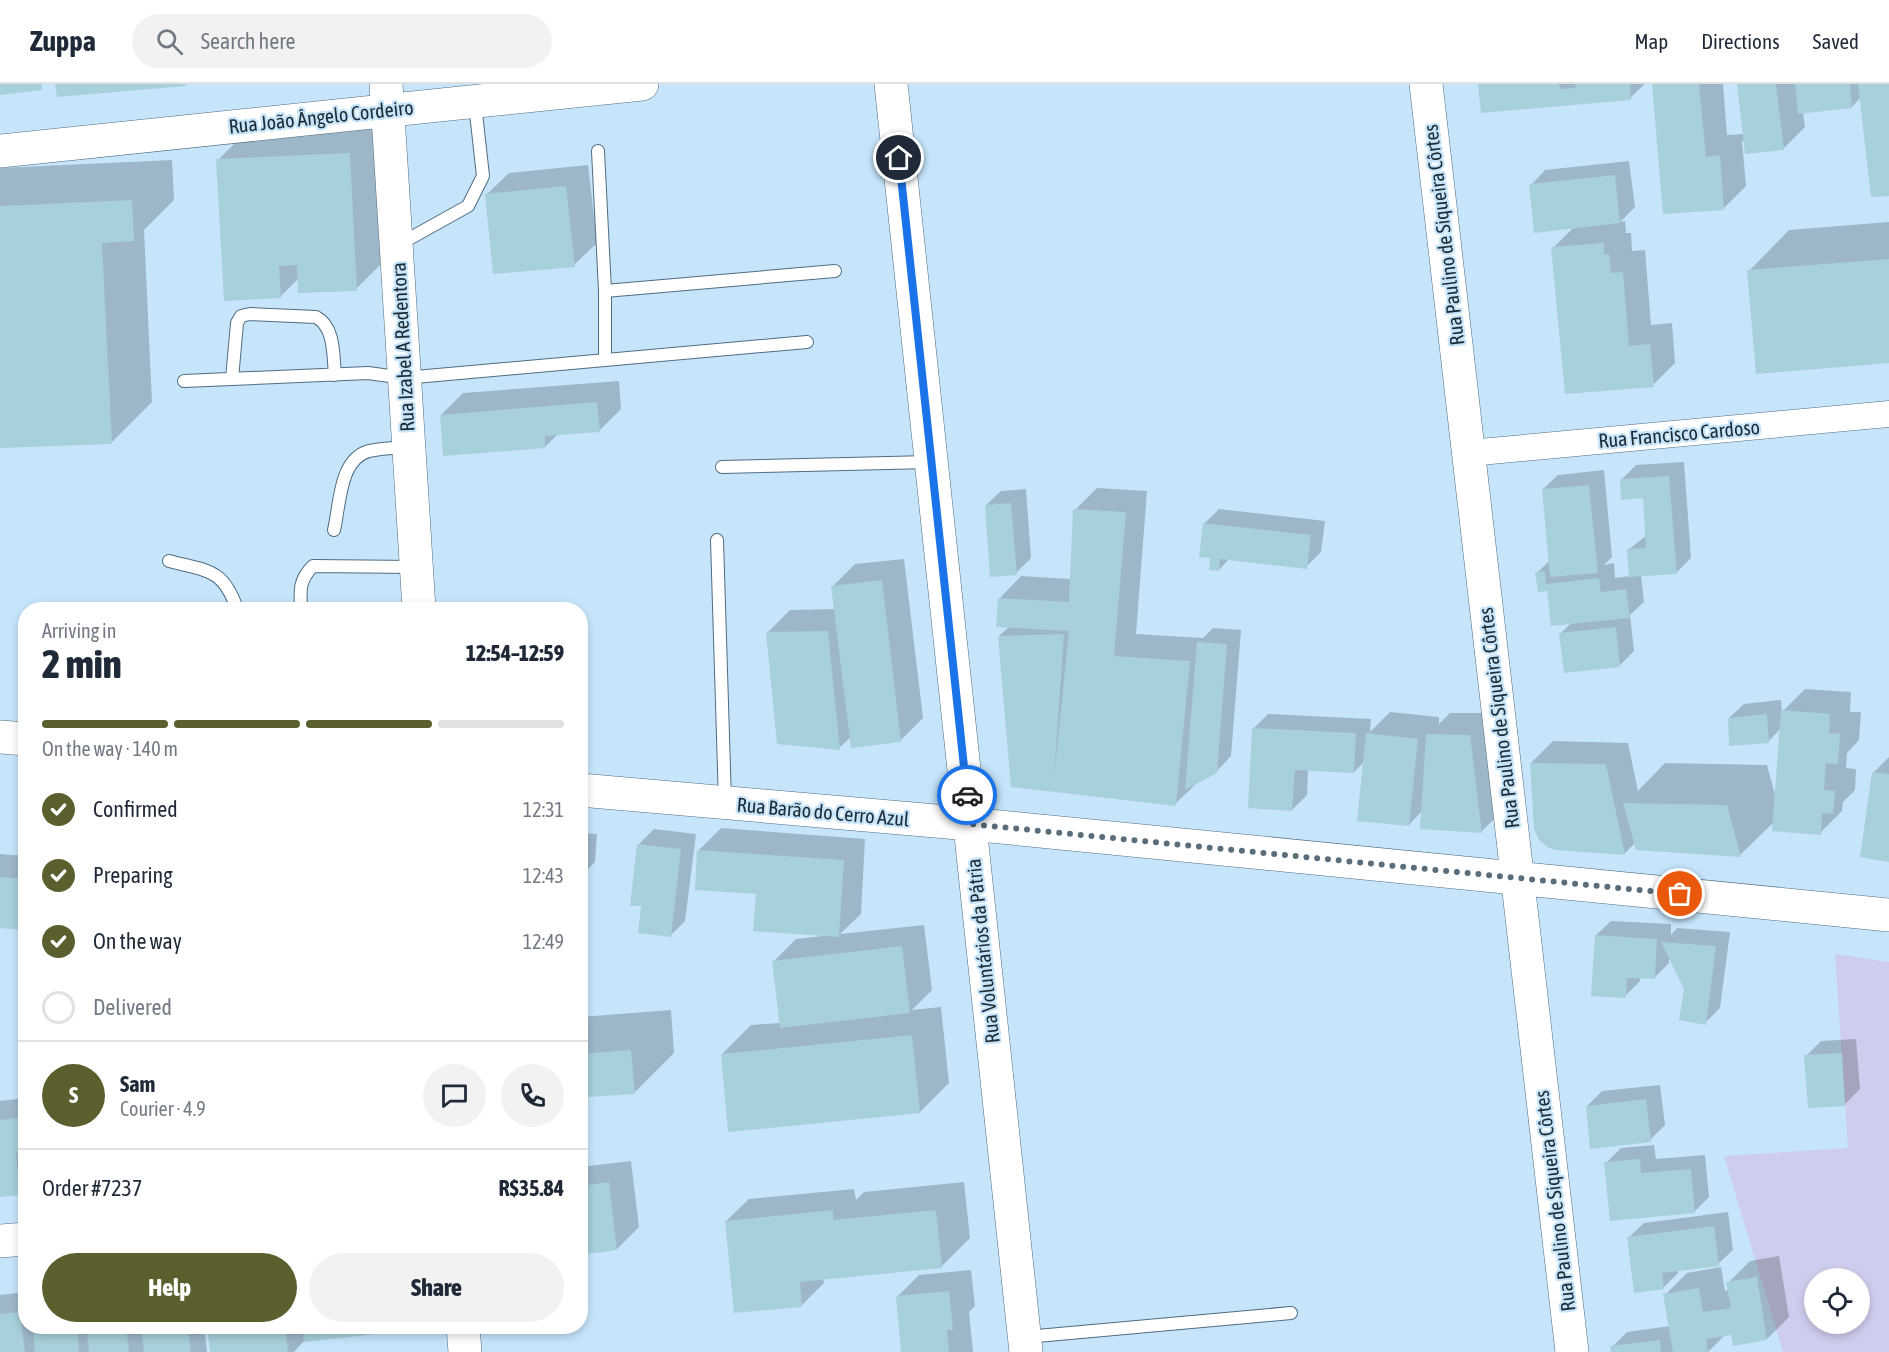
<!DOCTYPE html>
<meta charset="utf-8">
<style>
body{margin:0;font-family:"Asap Condensed",sans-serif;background:#f2f2f3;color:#1f2937;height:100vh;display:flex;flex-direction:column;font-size:22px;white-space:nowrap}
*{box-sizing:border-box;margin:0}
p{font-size:20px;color:#747a83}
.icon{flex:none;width:33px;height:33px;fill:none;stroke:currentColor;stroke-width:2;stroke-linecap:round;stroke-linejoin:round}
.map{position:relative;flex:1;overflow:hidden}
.details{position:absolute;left:18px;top:518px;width:570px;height:732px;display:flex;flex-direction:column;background:#fff;border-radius:24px;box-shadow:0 3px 9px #0003}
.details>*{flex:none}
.fabs{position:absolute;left:1804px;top:1184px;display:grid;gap:12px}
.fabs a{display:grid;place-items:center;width:66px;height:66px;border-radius:50%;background:#fff;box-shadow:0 3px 9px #0003;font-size:30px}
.pin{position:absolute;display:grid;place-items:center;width:51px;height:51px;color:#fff;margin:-26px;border:3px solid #fff;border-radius:50%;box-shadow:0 2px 6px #0007}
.courier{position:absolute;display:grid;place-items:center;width:60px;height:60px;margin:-30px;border:4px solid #1a73e8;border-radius:50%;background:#fff;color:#222;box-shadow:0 2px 8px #0007}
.summary em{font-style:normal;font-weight:800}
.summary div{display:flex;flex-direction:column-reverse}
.summary{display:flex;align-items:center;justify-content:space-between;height:102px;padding:0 24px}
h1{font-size:39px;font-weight:800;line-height:45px}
.bar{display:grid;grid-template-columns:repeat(4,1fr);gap:9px 6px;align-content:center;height:72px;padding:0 24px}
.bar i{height:8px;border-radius:4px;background:#e0e1e3}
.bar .selected{background:#5a5f2d}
.bar p{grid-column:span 4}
.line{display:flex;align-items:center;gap:15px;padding:0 24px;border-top:2px solid #e0e1e3}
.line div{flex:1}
.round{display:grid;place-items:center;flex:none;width:63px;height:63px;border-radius:32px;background:#f2f2f3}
ol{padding:0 24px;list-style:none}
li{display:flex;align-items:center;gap:18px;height:66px}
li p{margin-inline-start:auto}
li .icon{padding:6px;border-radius:50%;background:#5a5f2d;color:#fff;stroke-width:4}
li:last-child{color:#747a83}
li i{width:33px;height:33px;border:3px solid #e0e1e3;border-radius:50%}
.primary-button{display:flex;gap:12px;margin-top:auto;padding:12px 24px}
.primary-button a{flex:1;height:69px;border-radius:36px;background:#5a5f2d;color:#fff;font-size:24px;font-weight:800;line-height:69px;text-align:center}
.primary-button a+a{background:#f2f2f3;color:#1f2937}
header{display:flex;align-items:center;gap:36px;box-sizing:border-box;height:84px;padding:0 30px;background:#fff;border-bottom:2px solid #e0e1e3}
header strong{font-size:28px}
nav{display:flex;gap:33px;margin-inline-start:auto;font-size:21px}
.search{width:420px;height:54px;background:#f2f2f3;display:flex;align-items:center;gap:15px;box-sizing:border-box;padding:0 21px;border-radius:33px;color:#747a83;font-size:22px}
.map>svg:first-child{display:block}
.green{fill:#cfcded;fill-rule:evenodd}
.shadow{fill:#0003}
.building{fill:#a7d0da}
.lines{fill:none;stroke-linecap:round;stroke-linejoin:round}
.lane-casing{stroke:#506c80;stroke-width:14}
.street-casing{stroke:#506c80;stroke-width:27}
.secondary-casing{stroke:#506c80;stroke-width:34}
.lane{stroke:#fff;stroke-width:12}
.street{stroke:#fff;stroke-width:26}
.secondary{stroke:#fff;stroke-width:33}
.done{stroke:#5a6d7a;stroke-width:6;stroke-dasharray:0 10.8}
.route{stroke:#1a73e8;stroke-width:8}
.labels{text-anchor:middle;stroke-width:4.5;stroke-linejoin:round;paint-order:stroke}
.street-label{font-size:20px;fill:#202c34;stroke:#c6e5fb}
</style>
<header>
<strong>Zuppa</strong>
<div class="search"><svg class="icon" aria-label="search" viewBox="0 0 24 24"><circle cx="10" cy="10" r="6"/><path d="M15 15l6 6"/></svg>Search here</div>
<nav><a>Map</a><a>Directions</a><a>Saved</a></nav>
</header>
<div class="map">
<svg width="1889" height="1268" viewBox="0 0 1889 1268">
<rect width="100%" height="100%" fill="#c6e5fb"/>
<path class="green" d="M1835,870L1889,878V1268H1783L1724,1072L1848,1064ZM1815,1194H1860V1239H1815Z"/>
<path class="shadow" d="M1480,0H1645L1630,14Z
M1653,0H1723L1727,51L1744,50L1738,0H1889V110L1861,13L1852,23L1803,28L1805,43L1783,65L1742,57L1746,102L1724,124Z
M378,41L385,176L356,205L299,194L280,213L218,76L247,47Z
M172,76L174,116L144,146L152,318L112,358L0,362V84Z
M1629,77L1635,123L1620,138L1625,137L1626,149H1631L1632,167L1645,166L1651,241L1672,239L1675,279L1653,301L1553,164L1574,143L1531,101L1545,86Z
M588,81L597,159L574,181L486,111L509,89Z
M1889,138V277L1749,187L1789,146Z
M619,297L621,325L599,347L558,350L545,363L441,331L463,309Z
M1684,378L1691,474L1676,489L1641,491L1644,518L1630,531L1634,567L1619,582L1561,549L1571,539L1537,489L1550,476L1543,405L1558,391L1604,386L1612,473L1604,481L1614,479L1615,494L1630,492L1628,466L1647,451L1644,413L1621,396L1636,381Z
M1097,404L1147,407L1136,550L1203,554L1213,544L1241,546L1231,672L1216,688L1198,698L1175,720L1013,701L999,552L1010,542L999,515L1021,492L1071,495L1075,426Z
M1026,405L1031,474L1016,489L986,421L1001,407Z
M1219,425L1325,437L1321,468L1306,483L1230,474L1219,486L1212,473L1204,440Z
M904,475L923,634L901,656L852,662L851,653L839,664L768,548L790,526L836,525L833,502L855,480Z
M1805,605L1851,608L1850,628H1861L1859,656L1847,669L1846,684L1856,685L1855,706L1843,718L1842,727L1820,749L1775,737L1740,771L1636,758L1624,770L1531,679L1553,657L1628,659L1638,707L1665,679L1767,681L1776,714L1781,644L1768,658L1729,634L1744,620L1781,616L1782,628Z
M1390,628L1439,633V640L1450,629H1492L1504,725L1482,747L1422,743L1423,726L1409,741L1365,677L1354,688L1308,685L1307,711L1292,726L1254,644L1268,630L1371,635L1370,648Z
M1889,673V776L1874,688Z
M721,744L865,755L861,830L840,850L924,841L932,906L912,926L941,923L949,999L920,1028L722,970L751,941L780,939L774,877L796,855L823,852L698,767Z
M654,745L696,750L685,837L670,852L643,821L639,760Z
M580,749L597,750L595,778L584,789L580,842Z
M0,770L26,772V844L0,843Z
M1611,837L1671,840V851L1677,844L1730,848L1720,924L1705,939L1669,873V879L1654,894L1640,893V897L1625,912L1596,851Z
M671,926L674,969L634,1009L580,1001V933Z
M1856,955L1860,1005L1845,1020L1806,972L1821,957Z
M1660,1001L1665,1041L1650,1056L1587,1022L1602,1007Z
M26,1014V1103L20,1109L0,1112V1017Z
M1654,1061L1656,1075L1705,1071L1709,1113L1694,1128L1606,1079L1621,1064Z
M631,1077L639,1143L617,1165L580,1169V1083Z
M964,1098L970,1154L941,1183L823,1194L824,1199L802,1221L726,1137L749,1115L854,1105L856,1116L864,1108Z
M1728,1128L1733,1166L1716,1182L1678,1186V1189L1663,1204L1629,1153L1644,1139Z
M1779,1172L1789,1233L1767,1255L1732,1250L1725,1251L1708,1268H1613L1612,1263L1627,1248L1670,1242L1665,1211L1687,1189L1721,1183L1725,1207L1729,1206L1728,1199L1750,1177Z
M971,1186L975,1222L969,1228L973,1268H903L897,1213L919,1191Z
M26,1208V1242H204L207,1268H0V1211Z
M209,1242H398L394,1246L305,1256L294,1268H212Z"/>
<path class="building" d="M0,0H42V6L0,11Z
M55,0H186V2L57,13Z
M1478,0H1559L1560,5L1576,4L1575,0H1630L1631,16L1481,29Z
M1652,0H1699L1706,73L1720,71L1724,126L1663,130Z
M1737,0H1776L1784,66L1745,70Z
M1795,0H1850L1852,24L1798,30Z
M1858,0H1889V112L1871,113Z
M350,69L357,207L298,209L297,181L279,182L281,214L224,217L216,75Z
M1615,91L1620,139L1534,149L1529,100Z
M566,102L575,183L493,190L485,110Z
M132,116L134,157L102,159L112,360L0,364V122Z
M1604,159V171L1609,170L1611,189L1623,188L1629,262L1650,260L1654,303L1565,310L1551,163Z
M1889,175V279L1756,290L1747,186Z
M597,318L600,348L545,352V364L443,372L440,331Z
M1669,392L1677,490L1629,493L1627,465L1646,464L1643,414L1621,416L1620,395Z
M1589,401L1598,489L1550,493L1542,405Z
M1011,419L1017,491L990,493L985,421Z
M1073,425L1126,428L1114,572L1190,577L1176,722L1011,703L998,552L1064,550L1054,694L1069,547L996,543L998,514L1069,518Z
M1203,439L1311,451L1307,485L1220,475L1219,487L1209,486L1210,474L1199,473Z
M1545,487L1546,500L1599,494L1601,508L1626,505L1630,534L1551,542L1547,507L1538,508L1535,488Z
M882,496L901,658L851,664L831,502Z
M1616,543L1620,583L1564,589L1559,549Z
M828,547L840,666L777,660L766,548Z
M1197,558L1227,560L1217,689L1185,706Z
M1781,626L1830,630L1829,649L1840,650L1838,680L1826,679L1824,706L1835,707L1833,730L1822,729L1821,751L1772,747Z
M1767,630L1769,659L1729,662L1728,634Z
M1252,644L1356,649L1354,689L1295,686L1292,727L1248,724Z
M1366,649L1418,655L1409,742L1357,737Z
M1426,650L1470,651L1482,749L1420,745Z
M1530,679L1606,680L1625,771L1556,766L1549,764L1539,756L1534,745Z
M1872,688L1889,690V778L1860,773Z
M1623,719L1727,721L1741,773L1636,766Z
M637,760L681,765L671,853L638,849L641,822H630Z
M697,766L844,776L839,853L753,847L756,810L695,806Z
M0,793L26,795V846L0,844Z
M1595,851L1657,855L1655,895L1627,894L1626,914L1591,912Z
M1661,858L1716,862L1706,941L1679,936L1684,905Z
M902,862L910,929L780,944L772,877Z
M912,951L920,1029L728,1048L721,970Z
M631,966L635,1010L588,1013L587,1002L580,1003V970Z
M1842,969L1845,1022L1808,1024L1804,971Z
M1646,1015L1651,1058L1590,1065L1586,1022Z
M26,1033V1068L16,1069L20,1111L0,1113V1036Z
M1640,1075L1641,1089L1691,1085L1695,1129L1610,1137L1604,1078Z
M609,1098L617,1166L580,1171V1102Z
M833,1126V1136L936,1126L942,1184L800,1198L802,1223L734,1229L725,1137Z
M1714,1142L1719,1182L1662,1189L1664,1205L1634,1209L1627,1153Z
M1757,1193L1767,1256L1733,1262L1731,1251L1706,1255L1708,1268H1673L1663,1210L1699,1204L1703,1228L1731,1224L1726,1198Z
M949,1207L953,1246H947L949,1268H901L896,1212Z
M20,1228L25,1268H0V1230Z
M33,1242H77L79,1268H35Z
M86,1242H126L129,1268H89Z
M141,1242H188L191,1268H144Z
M207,1242H285L288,1268H210Z
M302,1242H394V1248L304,1258Z
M1660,1256L1661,1268H1611L1610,1262Z"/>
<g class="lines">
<defs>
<path id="lane" d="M598,67L605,207
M398,161L468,122L483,92L475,20
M605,276V207L835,187
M232,295L237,239L241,232L250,230L316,233C335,243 333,271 335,291
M184,297L368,289L404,294L807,258
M722,383L930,378
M334,446C340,421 339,375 369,367C381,364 395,364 407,363
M717,456L725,718
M169,477C207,487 223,484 237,525
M301,525C300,506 299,496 313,482L414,483
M1026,1253L1291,1229"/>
<path id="street" d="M1469,369L1889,330"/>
<path id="secondary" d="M386,0L419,525
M891,0L1026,1268
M1426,0L1572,1268
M0,67L642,0
M0,653L26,655
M580,706L970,740L1889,831
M0,1157L26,1155
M463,1242L465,1268"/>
</defs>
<use href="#lane" class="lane-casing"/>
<use href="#street" class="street-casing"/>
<use href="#secondary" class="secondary-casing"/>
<use href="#lane" class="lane"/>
<use href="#street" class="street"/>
<use href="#secondary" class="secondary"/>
</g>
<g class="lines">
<path class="done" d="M967,711L970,740L1680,810"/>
<path class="route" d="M899,74L967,711"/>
</g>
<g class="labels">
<g class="street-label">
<text transform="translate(321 33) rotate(-6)" y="7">Rua João Ângelo Cordeiro</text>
<text transform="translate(1444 151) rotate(-97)" y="7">Rua Paulino de Siqueira Côrtes</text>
<text transform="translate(403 263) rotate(-93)" y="7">Rua Izabel A Redentora</text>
<text transform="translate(1679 350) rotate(-5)" y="7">Rua Francisco Cardoso</text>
<text transform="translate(1499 634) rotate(-97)" y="7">Rua Paulino de Siqueira Côrtes</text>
<text transform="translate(823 728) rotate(5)" y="7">Rua Barão do Cerro Azul</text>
<text transform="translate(983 867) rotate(-96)" y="7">Rua Voluntários da Pátria</text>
<text transform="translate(1555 1117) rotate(-97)" y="7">Rua Paulino de Siqueira Côrtes</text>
</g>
</g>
</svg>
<div class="fabs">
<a><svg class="icon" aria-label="locate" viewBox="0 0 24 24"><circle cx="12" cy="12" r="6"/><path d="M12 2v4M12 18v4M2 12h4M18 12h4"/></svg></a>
</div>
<div class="pin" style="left:1680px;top:810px;background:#ea580c"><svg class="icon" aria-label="bag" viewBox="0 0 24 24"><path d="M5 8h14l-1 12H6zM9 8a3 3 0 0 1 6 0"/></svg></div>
<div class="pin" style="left:899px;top:74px;background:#1f2937"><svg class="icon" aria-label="home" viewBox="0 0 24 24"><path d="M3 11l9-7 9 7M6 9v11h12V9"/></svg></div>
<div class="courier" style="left:967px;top:711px"><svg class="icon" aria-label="car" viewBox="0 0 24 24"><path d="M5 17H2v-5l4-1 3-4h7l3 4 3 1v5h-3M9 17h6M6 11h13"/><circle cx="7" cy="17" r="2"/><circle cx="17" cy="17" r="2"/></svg></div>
<section class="details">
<div class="summary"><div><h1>2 min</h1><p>Arriving in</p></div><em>12:54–12:59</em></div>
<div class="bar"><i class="selected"></i><i class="selected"></i><i class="selected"></i><i></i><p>On the way · 140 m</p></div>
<ol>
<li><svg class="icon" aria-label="check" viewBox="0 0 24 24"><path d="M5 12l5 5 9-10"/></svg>Confirmed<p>12:31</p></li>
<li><svg class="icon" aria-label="check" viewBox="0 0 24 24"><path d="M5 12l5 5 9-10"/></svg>Preparing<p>12:43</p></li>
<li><svg class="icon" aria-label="check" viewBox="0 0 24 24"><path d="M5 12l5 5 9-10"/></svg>On the way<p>12:49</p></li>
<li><i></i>Delivered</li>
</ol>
<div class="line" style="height:108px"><b class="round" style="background:#5a5f2d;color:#fff">S</b><div><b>Sam</b><p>Courier · 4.9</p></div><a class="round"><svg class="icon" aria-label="chat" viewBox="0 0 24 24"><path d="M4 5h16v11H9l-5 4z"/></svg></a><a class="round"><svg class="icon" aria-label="phone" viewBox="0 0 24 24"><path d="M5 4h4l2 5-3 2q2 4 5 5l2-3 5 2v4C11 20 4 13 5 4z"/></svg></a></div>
<div class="line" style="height:78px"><div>Order #7237</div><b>R$35.84</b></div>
<div class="primary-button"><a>Help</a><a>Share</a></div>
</section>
</div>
